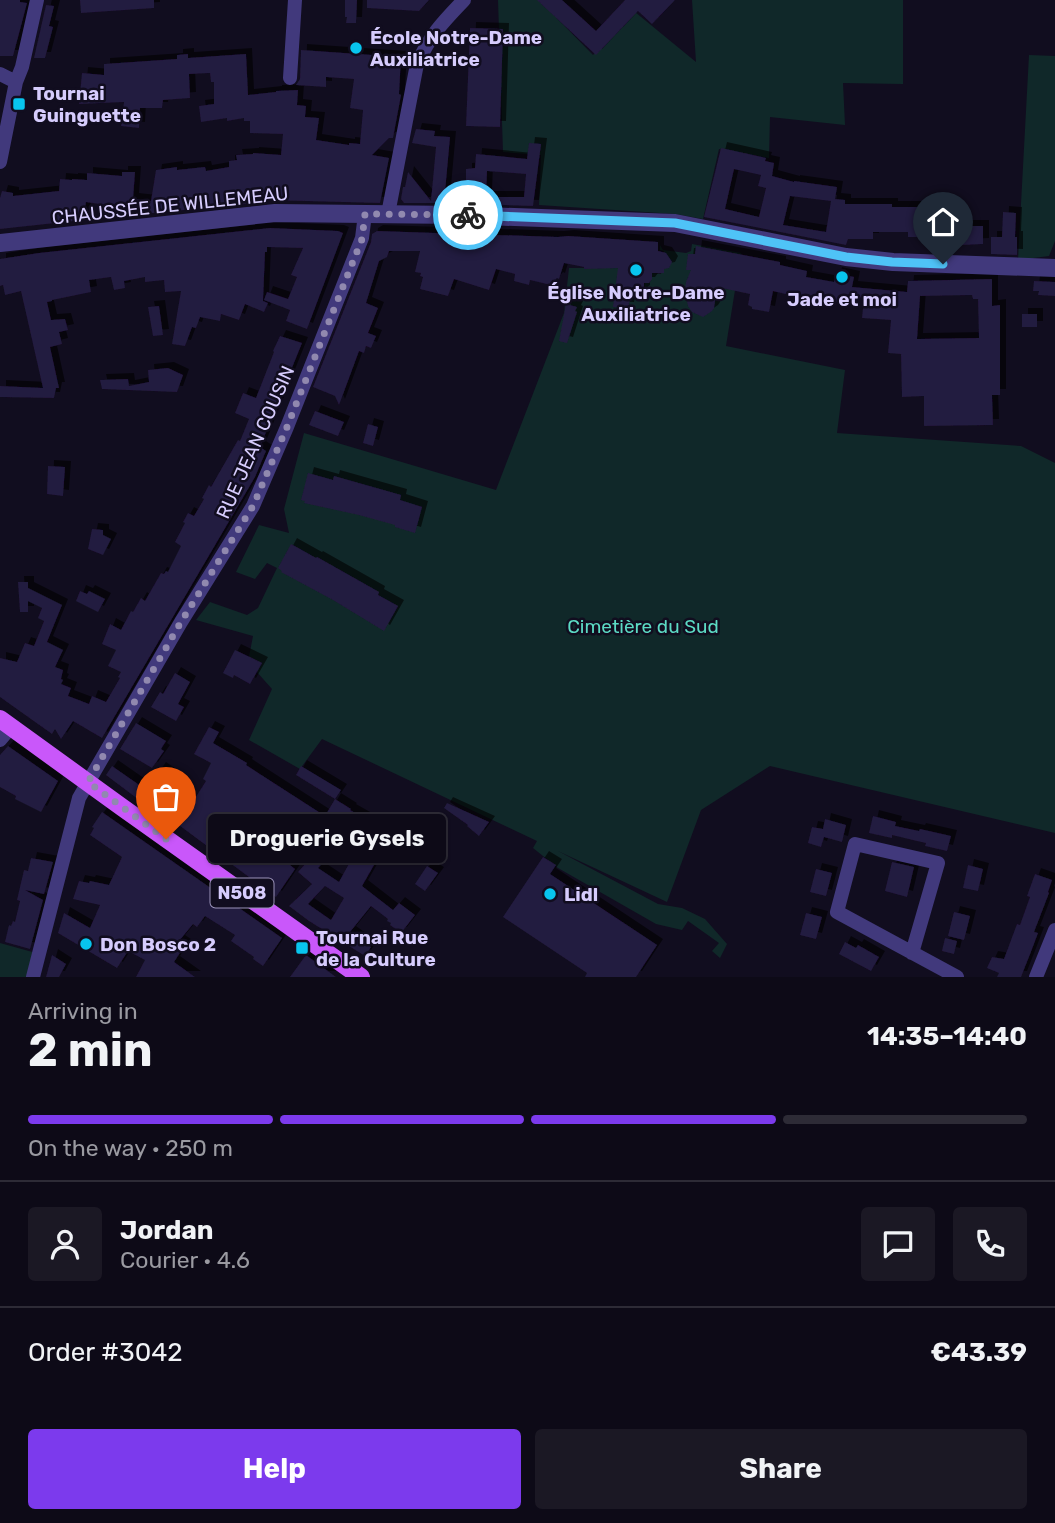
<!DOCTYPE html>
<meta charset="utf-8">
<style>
body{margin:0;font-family:Rubik,sans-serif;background:#1b1824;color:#f1f3f6;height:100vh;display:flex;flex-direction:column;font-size:26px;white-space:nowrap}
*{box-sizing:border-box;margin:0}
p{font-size:23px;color:#9a9aa1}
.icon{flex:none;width:38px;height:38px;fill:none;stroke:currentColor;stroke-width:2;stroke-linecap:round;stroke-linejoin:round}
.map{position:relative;height:977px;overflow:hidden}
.details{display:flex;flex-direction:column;background:#0d0a17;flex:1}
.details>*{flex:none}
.pin{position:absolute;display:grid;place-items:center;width:60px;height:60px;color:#fff;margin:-72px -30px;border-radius:50% 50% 50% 0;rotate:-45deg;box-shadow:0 0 7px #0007}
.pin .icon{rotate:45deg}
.courier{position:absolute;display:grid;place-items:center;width:70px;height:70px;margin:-35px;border:5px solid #4fc3f7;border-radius:50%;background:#fff;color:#222;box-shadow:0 2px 9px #0007}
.bubble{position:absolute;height:49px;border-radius:7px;background:#0d0a17;box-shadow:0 2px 5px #0004,0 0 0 2px #2d2b36;font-size:23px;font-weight:700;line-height:49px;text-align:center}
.headline em{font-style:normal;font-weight:700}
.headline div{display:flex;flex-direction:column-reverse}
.headline{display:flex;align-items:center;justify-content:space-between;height:119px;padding:0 28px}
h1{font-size:46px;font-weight:700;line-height:52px}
.bar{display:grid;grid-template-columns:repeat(4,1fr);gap:10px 7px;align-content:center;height:84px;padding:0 28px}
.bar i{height:9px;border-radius:5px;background:#2d2b36}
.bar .selected{background:#7c3aed}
.bar p{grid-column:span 4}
.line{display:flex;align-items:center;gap:18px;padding:0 28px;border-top:2px solid #2d2b36}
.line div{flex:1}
.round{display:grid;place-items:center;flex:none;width:74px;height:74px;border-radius:7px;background:#1b1824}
.button{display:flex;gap:14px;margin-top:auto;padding:14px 28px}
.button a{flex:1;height:80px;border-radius:7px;background:#7c3aed;color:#fff;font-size:28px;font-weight:700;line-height:80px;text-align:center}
.button a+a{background:#1b1824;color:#f1f3f6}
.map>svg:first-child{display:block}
.green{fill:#102829}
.building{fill:#241a3f;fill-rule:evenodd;filter:url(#shadow)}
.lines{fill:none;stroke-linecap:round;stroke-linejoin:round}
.minor{stroke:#41397c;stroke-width:14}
.tertiary{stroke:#41397c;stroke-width:18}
.primary{stroke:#c957fa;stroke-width:18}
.done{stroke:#9189af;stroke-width:7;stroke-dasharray:0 12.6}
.route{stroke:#4fc3f7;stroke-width:9}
.poi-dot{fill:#08c5ee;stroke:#110d1f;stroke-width:2.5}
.labels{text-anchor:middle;stroke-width:5;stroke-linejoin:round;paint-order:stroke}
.shield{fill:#110d1f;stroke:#9b93ba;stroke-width:2}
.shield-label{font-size:18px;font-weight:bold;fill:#d6ccfd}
.poi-label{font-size:19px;font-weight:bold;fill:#d6ccfd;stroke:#110d1f;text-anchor:start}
.street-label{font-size:19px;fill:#d6ccfd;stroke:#110d1f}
.park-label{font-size:19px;fill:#5cdac4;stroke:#110d1f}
</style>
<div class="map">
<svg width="1055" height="977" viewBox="0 0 1055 977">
<defs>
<filter id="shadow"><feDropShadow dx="6" dy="-6" stdDeviation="0" flood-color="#0009"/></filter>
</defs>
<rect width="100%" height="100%" fill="#110d1f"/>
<path class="green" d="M498,0H539L593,55L635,12L696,62L692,0H903V84L843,83L845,125L770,117L769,158L719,149L703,219L675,214L539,205L541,155L503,152Z
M1029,55L1055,56V241L1049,256L1018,260Z
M692,244L741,253L726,346L845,370L837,433L1021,446L1055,463V833L770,766L701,810L667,902L558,851L658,904L682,908L705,919L727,944L720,958L712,951L719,943L688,921L682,930L656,924L558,868L533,848L537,841L322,739L300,769L249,740L272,689L248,662L253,636L196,620L210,602L247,615L258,608L277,568L267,563L255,579L236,572L259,525L289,533L284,509L304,433L496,490L564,313L569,268H620L631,294L639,295L644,291L645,282L651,273L661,274L664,251L660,250V245L663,250L686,253L691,251Z
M0,943L36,953L29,977H0Z"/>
<path class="building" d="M0,0H20V2L27,3L13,56H0Z
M80,0H154V8L81,13Z
M345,0H357L356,23H346L347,17H345Z
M367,0H429L419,11L367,8Z
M537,0H562L596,31L625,0H675L652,24L638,11L596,55Z
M46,5L54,6L49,26L53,27L45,58H34Z
M470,28L503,29L500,127L466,126Z
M301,50L401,57L399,94L401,95L393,138H389L372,155L389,158L380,203L267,200V202L112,217L113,206L86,202L83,220L0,229V198L2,191L13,193V196L59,191L60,179L72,180V179L87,180V173L122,176V172H135L133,199L151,201L156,170L177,167V170L205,167L206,171L229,167V161L237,160L236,155L253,154V153L281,155L283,134L250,133V121H244V118L227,121V118L201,122L199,106L214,104V82H211L210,73L189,74L190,98L163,100L162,108H140L139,128L121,126L124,102L79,104L82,73L104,75V64L177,59V55L188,54V58L246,54L248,95L276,92V91L298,90L297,105L306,106L305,117L319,118L316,140L349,145V143L360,144L363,110L350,108L354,79L326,77V87L296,85L300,79Z
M416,129L435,131L434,136L450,137L444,203H404L401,199L403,187H405L408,172L431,201L436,147L412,143Z
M529,143L541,144L533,206L475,204V199H466V169L475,168L476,154L527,159ZM487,171L526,174L524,197H486Z
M721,148L766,158L765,161L774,163L772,176L794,182V181L837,187L835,199L845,200V204H892V207H920V218H934V237H908V232H873V239H848L846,245L704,217ZM734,169L761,175L758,186L766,188L759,217L725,209ZM790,196L831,201L826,232L783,225Z
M1003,212L1016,213L1015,237H1017V255L991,254V237H1002Z
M962,226H983V244L962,245Z
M270,228L338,231L343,233L307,329L286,321L290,310L264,300L267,292L288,299L297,277L291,275L303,248L267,247V252H265L263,301L268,303L264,312L245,304L239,320L221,314L220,321L200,317L196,328L192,327L185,346L172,344L181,291L165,292L164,280L145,282V277L124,281L125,288L114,290L111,277L89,280L91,292L52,300V301L47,302L51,320L65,319L68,330L59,332L62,344L50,347L59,388H56L54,398L0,397V386L43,388L21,291L5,295L3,285L0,286V259L39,253Z
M377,231L558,237L568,236L658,242V251L666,253L672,262L669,268L664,269V273H652V279L649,283H644V291L639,295H631L628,308L613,307L618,268L584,269V267L564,263L559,279L557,278L551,285L530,280L529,285L514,281L515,274L496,269L489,290L454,279L448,296L420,289L423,277L420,276L421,273L415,272L420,251H389L387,257L379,261L366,303L378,308L368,333L376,336L371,348L366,346L364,353L359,351L339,405L335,396L313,387L371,242L372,234Z
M696,246L780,262V265L807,271L806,277L834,282L836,273L854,277L852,287L907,292L908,281L992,279V306L1000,305V395H992L993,425L924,426V396L902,397L901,354L888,353L891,320L862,318L864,298L842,295L840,303L836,302L835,306L773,291L769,312L752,309V307L748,305L750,294L717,287L714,308L712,311L703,317L692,312L688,306L685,291L686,282L691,270H686L688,254H695ZM972,295L973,299H978L979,338L917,339L920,296Z
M1034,281L1055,282V296L1038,295L1039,291H1033Z
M566,304L577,307L575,311L577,312L567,343L559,341Z
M159,306L163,335L153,336L148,307Z
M1022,314H1037V327H1022Z
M280,336L302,343L260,447L266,451L255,477L102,738L73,721L61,739L55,729L52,734L0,697V658L17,662L25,643L34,646L44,621L38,618L42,608L28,601V612H20L18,582H28V588L62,605L47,642L63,650L55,667L63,670L61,679L63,680L61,684L71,688L68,696L89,704L92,696L106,702L120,678L118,677L121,672L108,666L116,650L102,644L110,624L121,630L131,611L133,612L141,598L145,601L161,573L164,574L166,571L168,572L181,546L175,542L185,523L183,522L188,513L194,516L204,499L202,498L209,485L211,487L238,440L240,441L249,419L235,413L243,393L256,398L274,352L273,351Z
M168,368L183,375L177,392L102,389L100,380L128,379L129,386L149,382L148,370Z
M315,411L344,422L338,436L309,425Z
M368,424L378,427L373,446L363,443Z
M48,466L65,467L63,496L47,494Z
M308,473L333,480L334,476L401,495L400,500L422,507L415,533L395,527V525L359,515L304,503L305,501L301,500Z
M92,529L103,530V535L111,539L103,555L88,549Z
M291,544L316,558L317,557L379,592L378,595L398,606L384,631L333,600L281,572L282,571L278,568Z
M80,591L87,594L89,591L105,599L98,612L76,601Z
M235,650L262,663L250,684L234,675L233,678L223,673Z
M175,673L190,682L178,704L184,707L176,721L151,707L160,692L163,694Z
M136,723L166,741L161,749L164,751L152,768L120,749Z
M209,727L219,732L213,743L247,763L246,765L325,816L335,799L351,809L350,810L389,832L383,842L386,844L362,886L393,910L399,903L415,915L401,933L390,925L391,923L387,921L388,919L371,906L350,932L371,947L365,956L309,921L289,906L312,884L298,872L323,844L312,838L313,836L281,816L263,843L295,869L276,897L172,820L148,804L147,806L106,775L112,766L145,789L160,768L169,774L163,782L192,803L206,781L203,779L211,763L194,754ZM334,851L351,860L339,882L318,868ZM325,886L344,898L331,920L308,904Z
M8,746L58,781L41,812L15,799L16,796L0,787V755Z
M301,766L341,790L335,799L296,775Z
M447,803L489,822L479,836L467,826L468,825L444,808Z
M102,812L282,938L263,966L253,959L254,957L231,941L235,935L205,916L197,927L193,924L179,941L185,945L174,962L195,977H136L145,960L128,951L117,968L58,933L64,913L90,928L100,905L73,899L79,881L89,883L90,881L109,885L122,857L90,835L94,828L92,827Z
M873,816L896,822L895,826L919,831L920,829L951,836L947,851L925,846L926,843L917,841L892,835V838L869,833Z
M825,819L846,825L842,842L824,837L821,847L808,843L812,827L823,829Z
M543,857L556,865L550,874L657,945L636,977H585L587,973L503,917Z
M31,858L53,862L44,894L25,890L43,900L30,949L5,942L9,925L11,926L13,921L15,922L20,901L17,900L24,870L28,871Z
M892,862L914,867L907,897L885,891Z
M968,865L983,869L978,891L963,888Z
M427,866L438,873L425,891L415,884Z
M816,869L832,873L826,896L810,892Z
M1035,874L1052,880L1048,892L1049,893L1034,932L1038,933L1032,949L1021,977H997L999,973L987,968L992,957L1004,959L1017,924L1020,925L1030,897L1027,896Z
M954,912L970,916L964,940L948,936Z
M806,913L822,917L816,939L800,935Z
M945,938L957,941L954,954L942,951Z
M845,942L856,948L858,945L879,957L871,971L839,954Z
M52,955L66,964L59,977H46Z
M306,955L336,977H290Z"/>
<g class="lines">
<path class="minor" d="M0,74L16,82
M290,78L295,0
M0,162L16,82L22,67L37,0
M388,214L417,64C431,34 442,23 464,0
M0,740L11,727
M912,953L938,863L855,844L837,912L957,977
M33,977L79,798L181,622L253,506L287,427L362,238L365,214
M1036,977L1055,930"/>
<path class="tertiary" d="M0,243L275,213L459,215L675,223L846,257L893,262L1055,268"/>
<path class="primary" d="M0,719L123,808L361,977"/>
</g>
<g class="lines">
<path class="done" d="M166,839L88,782L181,622L253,506L287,427L362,239L365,214L468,215"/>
<path class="route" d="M468,215L675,223L846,257L892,262L943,264"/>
</g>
<g class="poi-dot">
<circle cx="356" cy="48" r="7"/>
<rect x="12" y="97" width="14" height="14" rx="3.5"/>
<circle cx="636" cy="270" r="7"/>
<circle cx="842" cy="277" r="7"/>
<circle cx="550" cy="894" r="7"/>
<circle cx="86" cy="944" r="7"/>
<rect x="295" y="941" width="14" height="14" rx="3.5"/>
</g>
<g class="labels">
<rect class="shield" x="210.5" y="878.5" width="63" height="29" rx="5"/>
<g class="shield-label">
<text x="242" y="899">N508</text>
</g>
<g class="poi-label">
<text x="370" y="44">École Notre-Dame<tspan x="370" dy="22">Auxiliatrice</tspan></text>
<text x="33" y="100">Tournai<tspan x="33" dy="22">Guinguette</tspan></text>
<text x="636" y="299" text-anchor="middle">Église Notre-Dame<tspan x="636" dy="22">Auxiliatrice</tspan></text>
<text x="842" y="306" text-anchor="middle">Jade et moi</text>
<text x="564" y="901">Lidl</text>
<text x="316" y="944">Tournai Rue<tspan x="316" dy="22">de la Culture</tspan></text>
<text x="100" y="951">Don Bosco 2</text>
</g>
<g class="street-label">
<text transform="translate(170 205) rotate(-6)" y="7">CHAUSSÉE DE WILLEMEAU</text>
<text transform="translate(255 442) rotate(-66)" y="7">RUE JEAN COUSIN</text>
</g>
<g class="park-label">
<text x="643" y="633">Cimetière du Sud</text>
</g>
</g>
</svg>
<div class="pin" style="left:166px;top:839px;background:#ea580c"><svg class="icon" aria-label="bag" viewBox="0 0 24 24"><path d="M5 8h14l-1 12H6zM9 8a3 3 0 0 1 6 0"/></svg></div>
<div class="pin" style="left:943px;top:264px;background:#1f2937"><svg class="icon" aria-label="home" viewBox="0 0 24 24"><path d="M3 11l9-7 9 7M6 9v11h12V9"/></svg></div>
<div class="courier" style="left:468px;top:215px"><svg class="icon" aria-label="bike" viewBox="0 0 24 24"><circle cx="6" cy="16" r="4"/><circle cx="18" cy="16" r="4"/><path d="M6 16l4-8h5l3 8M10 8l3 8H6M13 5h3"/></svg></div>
<div class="bubble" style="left:208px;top:814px;width:238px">Droguerie Gysels</div>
</div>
<section class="details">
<div class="headline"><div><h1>2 min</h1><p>Arriving in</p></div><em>14:35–14:40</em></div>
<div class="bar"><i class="selected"></i><i class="selected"></i><i class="selected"></i><i></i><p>On the way · 250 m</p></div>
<div class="line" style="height:126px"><a class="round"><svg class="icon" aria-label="person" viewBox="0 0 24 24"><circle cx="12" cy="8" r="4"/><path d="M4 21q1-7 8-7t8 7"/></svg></a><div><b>Jordan</b><p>Courier · 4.6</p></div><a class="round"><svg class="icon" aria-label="chat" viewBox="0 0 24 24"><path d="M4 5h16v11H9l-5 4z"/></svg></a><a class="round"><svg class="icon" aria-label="phone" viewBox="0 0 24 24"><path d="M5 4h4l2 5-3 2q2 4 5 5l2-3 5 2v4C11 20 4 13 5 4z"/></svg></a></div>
<div class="line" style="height:91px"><div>Order #3042</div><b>€43.39</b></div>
<div class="button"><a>Help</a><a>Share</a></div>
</section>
